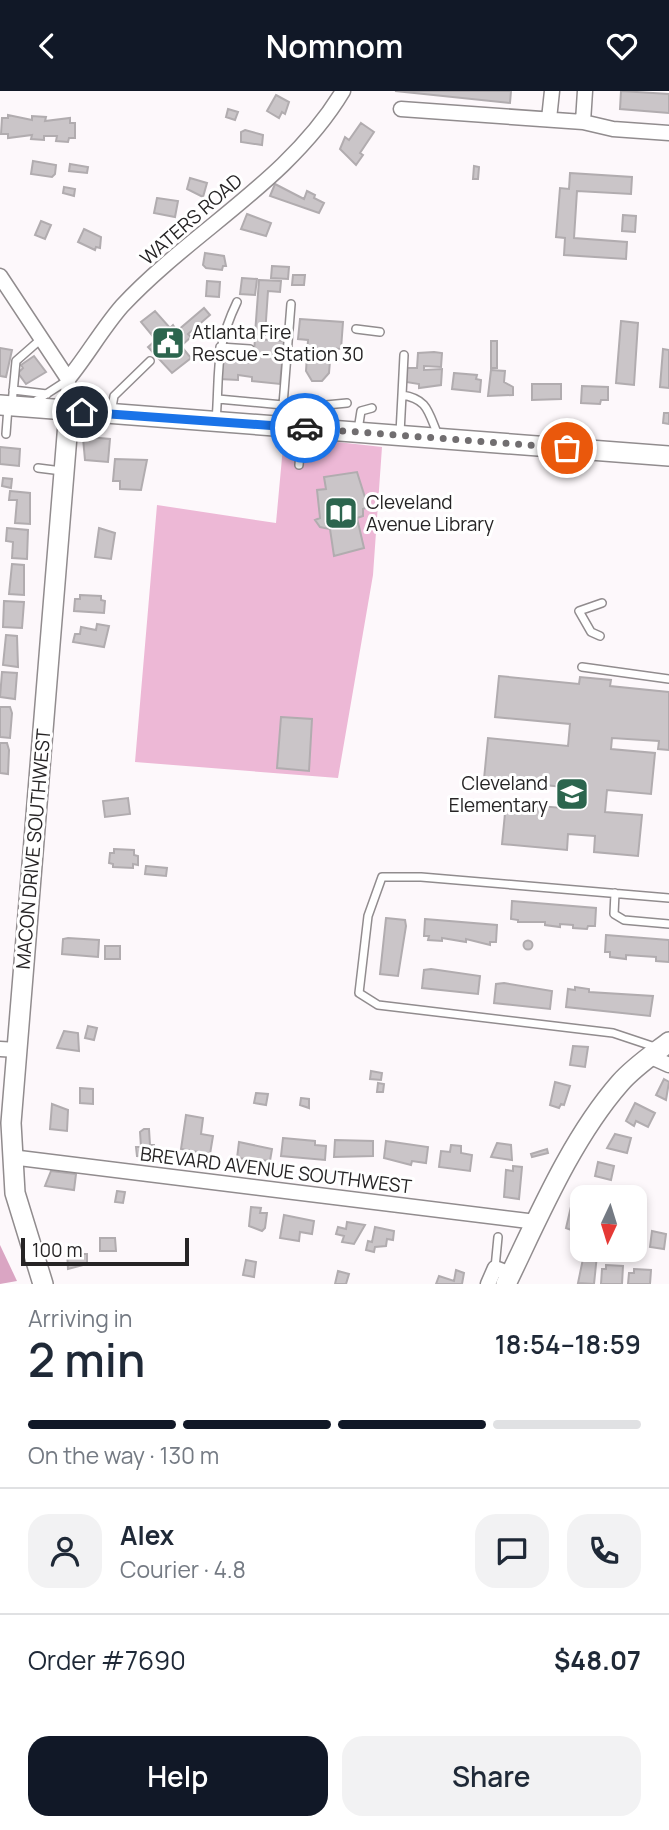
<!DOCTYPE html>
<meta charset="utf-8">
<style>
body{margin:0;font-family:Manrope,sans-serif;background:#f2f2f3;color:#1f2937;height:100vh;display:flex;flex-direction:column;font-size:26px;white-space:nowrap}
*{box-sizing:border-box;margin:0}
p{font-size:23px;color:#747a83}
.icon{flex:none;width:38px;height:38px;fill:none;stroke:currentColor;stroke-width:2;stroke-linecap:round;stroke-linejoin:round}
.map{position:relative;height:1193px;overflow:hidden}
.side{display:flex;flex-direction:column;background:#fff;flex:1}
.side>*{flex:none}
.needle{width:46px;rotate:184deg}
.controls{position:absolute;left:570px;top:1094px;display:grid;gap:14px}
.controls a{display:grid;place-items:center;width:77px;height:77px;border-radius:14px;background:#fff;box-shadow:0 4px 10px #0003;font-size:35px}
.scale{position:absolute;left:21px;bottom:18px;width:168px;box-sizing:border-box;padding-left:7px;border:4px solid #262425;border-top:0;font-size:19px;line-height:24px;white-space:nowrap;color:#262425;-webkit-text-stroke:5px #fff;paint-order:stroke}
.pin{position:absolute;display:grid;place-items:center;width:60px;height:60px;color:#fff;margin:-30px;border:4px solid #fff;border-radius:50%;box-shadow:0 2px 7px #0007}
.courier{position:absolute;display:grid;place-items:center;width:70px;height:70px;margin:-35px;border:5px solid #1a73e8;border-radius:50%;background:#fff;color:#222;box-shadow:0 2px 9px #0007}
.overview em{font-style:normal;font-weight:600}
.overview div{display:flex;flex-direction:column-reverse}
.overview{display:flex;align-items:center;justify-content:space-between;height:119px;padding:0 28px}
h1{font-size:46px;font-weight:600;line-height:52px}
.bar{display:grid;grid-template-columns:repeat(4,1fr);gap:10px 7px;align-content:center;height:84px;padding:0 28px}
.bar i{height:9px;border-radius:5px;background:#e0e1e3}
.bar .selected{background:#111827}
.bar p{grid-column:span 4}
.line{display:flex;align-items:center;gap:18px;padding:0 28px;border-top:2px solid #e0e1e3}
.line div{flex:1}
.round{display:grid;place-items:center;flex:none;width:74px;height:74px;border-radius:21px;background:#f2f2f3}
.action{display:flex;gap:14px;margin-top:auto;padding:14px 28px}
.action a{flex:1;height:80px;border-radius:21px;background:#111827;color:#fff;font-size:28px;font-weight:600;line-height:80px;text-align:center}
.action a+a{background:#f2f2f3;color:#1f2937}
header{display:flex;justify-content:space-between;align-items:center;height:91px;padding:0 28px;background:#111827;color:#fff;font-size:32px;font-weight:600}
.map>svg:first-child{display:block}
.green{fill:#edb8d6}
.forest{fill:#daa5c3}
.building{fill:#cac5c8;stroke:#b1acaf;stroke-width:2}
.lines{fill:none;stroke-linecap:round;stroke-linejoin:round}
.lane-casing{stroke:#918c8e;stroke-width:10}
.street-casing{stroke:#918c8e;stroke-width:17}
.secondary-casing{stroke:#918c8e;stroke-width:22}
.lane{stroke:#fff;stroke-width:7}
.street{stroke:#fff;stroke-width:14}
.secondary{stroke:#fff;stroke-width:19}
.done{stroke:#716e70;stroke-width:7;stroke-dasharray:0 12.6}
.route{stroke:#1a73e8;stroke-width:9}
.labels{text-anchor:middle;stroke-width:6;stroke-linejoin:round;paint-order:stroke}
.street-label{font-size:19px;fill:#262425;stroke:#fff}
.poi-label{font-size:19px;fill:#262425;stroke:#fff;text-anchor:start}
</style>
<header><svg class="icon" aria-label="back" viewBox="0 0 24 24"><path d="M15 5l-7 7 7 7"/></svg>Nomnom<svg class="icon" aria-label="heart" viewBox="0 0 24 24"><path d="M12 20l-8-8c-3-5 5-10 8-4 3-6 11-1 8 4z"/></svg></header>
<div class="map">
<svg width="669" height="1193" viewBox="0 0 669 1193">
<rect width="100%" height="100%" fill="#fdf8fb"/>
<path class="green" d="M284,345L382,356L373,484L338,687L135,671L157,414L276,432Z"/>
<path class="forest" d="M0,1154L17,1190L0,1193Z"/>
<path class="building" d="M395,0H511L510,12Z
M621,0L669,3V22L620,18Z
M276,4L289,11L285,23L282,21L279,27L267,20Z
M228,18L238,21L235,29L226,26Z
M8,24L32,29V25L46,26L45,30L70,27V32H75V47H69L68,51L56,50L57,45H44V49L31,48L32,44L8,47V43H1L2,27H8Z
M361,32L374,41L360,62L363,64L356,74L340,58L345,46L349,49Z
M245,39L263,44L262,54L241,51V41Z
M33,70L56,74L55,83L52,86L31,83Z
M70,73L88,76L87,82L69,80Z
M474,75L479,76L478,88H473Z
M570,82L632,86L631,103L577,100L574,147L627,151L626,168L564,164L565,147L556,146L560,97L569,98Z
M190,87L207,92L203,106L187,98Z
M275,93L304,108L307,100L315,104L314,107L324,112L319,122L270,105Z
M64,96L75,98L74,105L63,102Z
M157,107L178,110L175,126L154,122Z
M247,123L271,132L266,145L241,138Z
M623,124L636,125L635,141L622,140Z
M41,130L51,134L45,148L35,144Z
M84,138L101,146L100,157L96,156L95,159L78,151Z
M205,162L224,165L226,175H223L222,179L206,177L203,174Z
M272,175L289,176L288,188L271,187Z
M293,184H305L304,194H292Z
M242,187L257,188L255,204L240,203Z
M259,189L281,190L280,201L268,200L265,244L255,243Z
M207,190L220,191L219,206L206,205Z
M204,217L210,224L188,243L191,246L181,255L191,267L172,282L148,256L156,249L141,231L155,220L170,237L173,234L177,240Z
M300,228L343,231L341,258L331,257L329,282L322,290H312L306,280L308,249L298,248Z
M621,230L638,232L634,294L616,292Z
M255,248L284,250L280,293L252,290V286L238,284V289L219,288L221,269L253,272Z
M491,250H497V277H491Z
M0,257L12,259L6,286L0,285Z
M663,258L669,259V297L660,296Z
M434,261L442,262L441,276L424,275V279L442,278L441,294L419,297V293L406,291L407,277H417L418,262Z
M34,265L46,281L26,293L18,282L23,277L21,274Z
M491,279L505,280L504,291L513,296V304L488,305Z
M454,282L477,284L476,288L481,289L480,301L452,298Z
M532,293H561V308L532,309Z
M582,295L608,296V309H601L600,313L581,312Z
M664,322H669V333L663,332Z
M88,346L110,348L108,371L85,369L83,347Z
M0,356L20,358L19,375L0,373Z
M115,368L147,369L141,399L120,398V390H113Z
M357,381L368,416L363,418V425L357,427L364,457L334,465L330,438L320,436L315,429L320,427L317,399L326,398L324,386Z
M3,387L12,388L11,397L2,395Z
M10,400L30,402V433L15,432L17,409H9Z
M7,437L28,439L27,468L12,467L13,451L6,450Z
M99,437L115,442L111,468L95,466Z
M12,473L24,474V504L9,503Z
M80,504L101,505V509L105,510L104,522L74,520L75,508H80Z
M4,510L24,511L22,537L3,536Z
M97,533L109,535L104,556L73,551L75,543H80L81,536L96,539Z
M6,544L17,545L18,576L3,574Z
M2,581L17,582L15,608L0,606Z
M499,585L579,593L580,586L611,589L610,595L669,601V659L658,658L659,650L612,647L611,658L655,662L651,703L607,699L605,721L642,724L638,765L594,761L595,745L568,743L567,759L502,753L506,712L562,717L564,696L484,688L488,647L568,655L570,633L495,626Z
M0,616H10L12,622L10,647L0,646Z
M281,626L312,628L309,680L277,677Z
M0,652H7L9,659L8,683L0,682Z
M128,707L130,723L105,726L103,710Z
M114,758L134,759V764L138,765V774L133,773V777L113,776V773L109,772L110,762H114Z
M146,775L167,777L166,785L145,783Z
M512,810L596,817L595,835H588L587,838L573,837V834L560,833V836L545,834V831H518V829L511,828Z
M386,827L405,829L406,835L398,885L380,883Z
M425,828L497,834L496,851H490V854L466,848V851L442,847V850L428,849L429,845H424Z
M606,844L669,849V871L656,870V866L626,864V868L610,866V861H605Z
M68,847L99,849L98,866L62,863L63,848Z
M523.5 854a4.5 4.5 0 1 1 9 0a4.5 4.5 0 1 1-9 0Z
M105,855H120V868H105Z
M431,878L480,885L478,903L422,897L424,879Z
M504,892L552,900L550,918L494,912L496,893Z
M575,896L589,898V901L653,905L650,925L566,916L568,898L575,899Z
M88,935L97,937L94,949L85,947Z
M64,940L78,942L79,960L57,957Z
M573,955L588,956L585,976L570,974Z
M371,980L382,982L381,989L370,988Z
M664,988L669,991L666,1009L656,1004Z
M555,991L570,995L564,1014L561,1013L559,1017L550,1014Z
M378,992L384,993L383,1001H377Z
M80,997L93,998V1013L80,1012Z
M256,1002L268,1003L266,1014L254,1012Z
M301,1007L309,1008V1017L300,1014Z
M635,1012L655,1022L648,1036L636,1030L634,1035L626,1030Z
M52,1013L68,1019L67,1040L50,1038Z
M186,1024L203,1027L201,1043L213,1045L210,1063L181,1058Z
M144,1038H149L150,1054H154L155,1064L149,1066L137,1065L136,1056H141L140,1041Z
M615,1043L631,1047L627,1062L607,1057Z
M283,1047L315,1050V1054L326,1055L325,1069L281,1065Z
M335,1049L373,1050V1065L334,1066Z
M386,1050L428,1056L426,1072L412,1070L411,1074L384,1067Z
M239,1051L272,1058L270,1070L237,1067Z
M497,1052L511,1054L512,1069L491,1066Z
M451,1054L461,1055V1062L472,1064L470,1080L439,1076L441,1060L450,1061Z
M547,1058L548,1062L532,1066L531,1063Z
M598,1071L614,1075L611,1089L595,1085Z
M513,1075L522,1076L519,1108L504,1106L506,1079L513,1080Z
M51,1080L76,1083L74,1099L45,1095Z
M117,1100L125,1101L123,1112L115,1111Z
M577,1104L583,1106L580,1142L566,1137L573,1107Z
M251,1116L261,1117L260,1122H267L265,1137L262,1140L249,1135Z
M284,1124L314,1130L312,1143L300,1141L299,1150L280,1147Z
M347,1131L365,1134L354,1153L342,1151L344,1145L336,1143L338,1136L346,1138Z
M375,1136L394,1140L393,1149L387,1148L386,1155L375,1156L374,1161L366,1159L368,1150L372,1151Z
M652,1140L666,1143L664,1158L650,1156Z
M100,1147H115L116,1160H100Z
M82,1159V1163H87V1173L68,1178L67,1160Z
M584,1163L597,1164L594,1193L578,1192Z
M246,1169L256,1171L254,1186L243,1184Z
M606,1174L623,1175L622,1193H601L602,1178H606Z
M634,1178L651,1179L650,1193H628L629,1182H634Z
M456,1179L464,1182L462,1193H436L439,1185L454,1190Z
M338,1180L349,1183L346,1193H335Z"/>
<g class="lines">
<defs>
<path id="lane" d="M356,238L380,241
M220,256L250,258
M13,299L47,303
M402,304L404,264
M218,308L283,314L281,335
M34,311L68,289
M12,313L16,270L41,248
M283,314L291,213
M111,322L114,305L150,270
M216,330C220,280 214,259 237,211
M295,336L296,325L305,316L347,312
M358,339L361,320L372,317
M400,342L402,304C428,308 428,321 438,344
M6,343L8,316
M299,374L302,338
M38,377L62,380
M600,545L591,541L579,520L602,512
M582,576L669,588
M615,802L614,823L624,829L669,833
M655,956L613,942L378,914L359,902L368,825L382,786H421L669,807
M495,1177L498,1146"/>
<path id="street" d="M401,18L583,31L613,38L669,42
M549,28L552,0
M583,31L585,0
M0,185L68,288L69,320
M68,288C87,265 102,238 122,215C192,140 289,90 343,0
M0,958L17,959
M649,965L669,974
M11,1066L536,1131
M488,1193L495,1177L511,1183"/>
<path id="secondary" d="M0,314L669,365
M43,1193L15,1102L11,1032L69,320
M506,1193C538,1127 571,1048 620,992C634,976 652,964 669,951"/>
</defs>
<use href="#lane" class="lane-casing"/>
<use href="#street" class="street-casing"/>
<use href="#secondary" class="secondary-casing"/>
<use href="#lane" class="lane"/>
<use href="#street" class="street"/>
<use href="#secondary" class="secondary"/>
</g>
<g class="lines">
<path class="done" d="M305,337L567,357"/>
<path class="route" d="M82,321L305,337"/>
</g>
<defs>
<symbol id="civic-square" viewBox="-11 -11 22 22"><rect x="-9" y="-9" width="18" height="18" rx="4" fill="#2c654e" stroke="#fff"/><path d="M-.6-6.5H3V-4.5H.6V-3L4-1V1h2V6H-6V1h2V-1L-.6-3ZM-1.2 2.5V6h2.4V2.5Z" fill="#fff"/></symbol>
<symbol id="library-square" viewBox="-11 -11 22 22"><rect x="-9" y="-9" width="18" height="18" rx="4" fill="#2c654e" stroke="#fff"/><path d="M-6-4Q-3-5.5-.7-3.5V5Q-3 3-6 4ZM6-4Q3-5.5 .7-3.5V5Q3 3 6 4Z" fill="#fff"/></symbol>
<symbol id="school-square" viewBox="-11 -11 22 22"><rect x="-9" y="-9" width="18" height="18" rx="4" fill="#2c654e" stroke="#fff"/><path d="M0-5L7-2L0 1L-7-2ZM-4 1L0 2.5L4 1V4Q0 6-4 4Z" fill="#fff"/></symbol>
</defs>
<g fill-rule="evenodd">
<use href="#civic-square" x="149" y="233" width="38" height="38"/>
<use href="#library-square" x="322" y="403" width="38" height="38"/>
<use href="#school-square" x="553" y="684" width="38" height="38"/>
</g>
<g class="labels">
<g class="street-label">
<text transform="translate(191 128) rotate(-41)" y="7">WATERS ROAD</text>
<text transform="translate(33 758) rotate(-85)" y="7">MACON DRIVE SOUTHWEST</text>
<text transform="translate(276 1079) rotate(7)" y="7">BREVARD AVENUE SOUTHWEST</text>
</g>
<g class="poi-label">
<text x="192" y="248">Atlanta Fire<tspan x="192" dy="22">Rescue - Station 30</tspan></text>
<text x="366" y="418">Cleveland<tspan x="366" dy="22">Avenue Library</tspan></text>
<text x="548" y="699" text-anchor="end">Cleveland<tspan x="548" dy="22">Elementary</tspan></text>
</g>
</g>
</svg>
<div class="controls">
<a><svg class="needle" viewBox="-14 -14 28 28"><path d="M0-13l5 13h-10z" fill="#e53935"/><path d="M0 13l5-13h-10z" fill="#747a83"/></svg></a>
</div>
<div class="scale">100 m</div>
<div class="pin" style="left:567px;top:357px;background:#ea580c"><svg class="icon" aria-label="bag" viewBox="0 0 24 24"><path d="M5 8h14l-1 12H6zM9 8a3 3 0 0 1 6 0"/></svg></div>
<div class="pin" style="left:82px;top:321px;background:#1f2937"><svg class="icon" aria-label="home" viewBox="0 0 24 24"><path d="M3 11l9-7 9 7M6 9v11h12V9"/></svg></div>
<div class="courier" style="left:305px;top:337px"><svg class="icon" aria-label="car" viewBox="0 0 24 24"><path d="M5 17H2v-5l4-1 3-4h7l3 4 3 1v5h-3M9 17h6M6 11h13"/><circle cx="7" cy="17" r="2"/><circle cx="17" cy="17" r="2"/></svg></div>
</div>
<section class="side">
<div class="overview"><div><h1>2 min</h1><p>Arriving in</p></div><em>18:54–18:59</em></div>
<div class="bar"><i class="selected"></i><i class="selected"></i><i class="selected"></i><i></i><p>On the way · 130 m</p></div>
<div class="line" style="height:126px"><a class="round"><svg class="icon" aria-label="person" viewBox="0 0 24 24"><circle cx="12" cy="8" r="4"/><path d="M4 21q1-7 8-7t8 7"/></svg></a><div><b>Alex</b><p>Courier · 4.8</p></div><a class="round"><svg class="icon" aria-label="chat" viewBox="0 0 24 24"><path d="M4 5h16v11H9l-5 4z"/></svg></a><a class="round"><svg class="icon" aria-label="phone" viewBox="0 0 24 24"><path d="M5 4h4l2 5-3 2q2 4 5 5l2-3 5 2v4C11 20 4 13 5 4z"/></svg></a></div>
<div class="line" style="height:91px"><div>Order #7690</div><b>$48.07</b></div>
<div class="action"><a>Help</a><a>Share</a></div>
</section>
